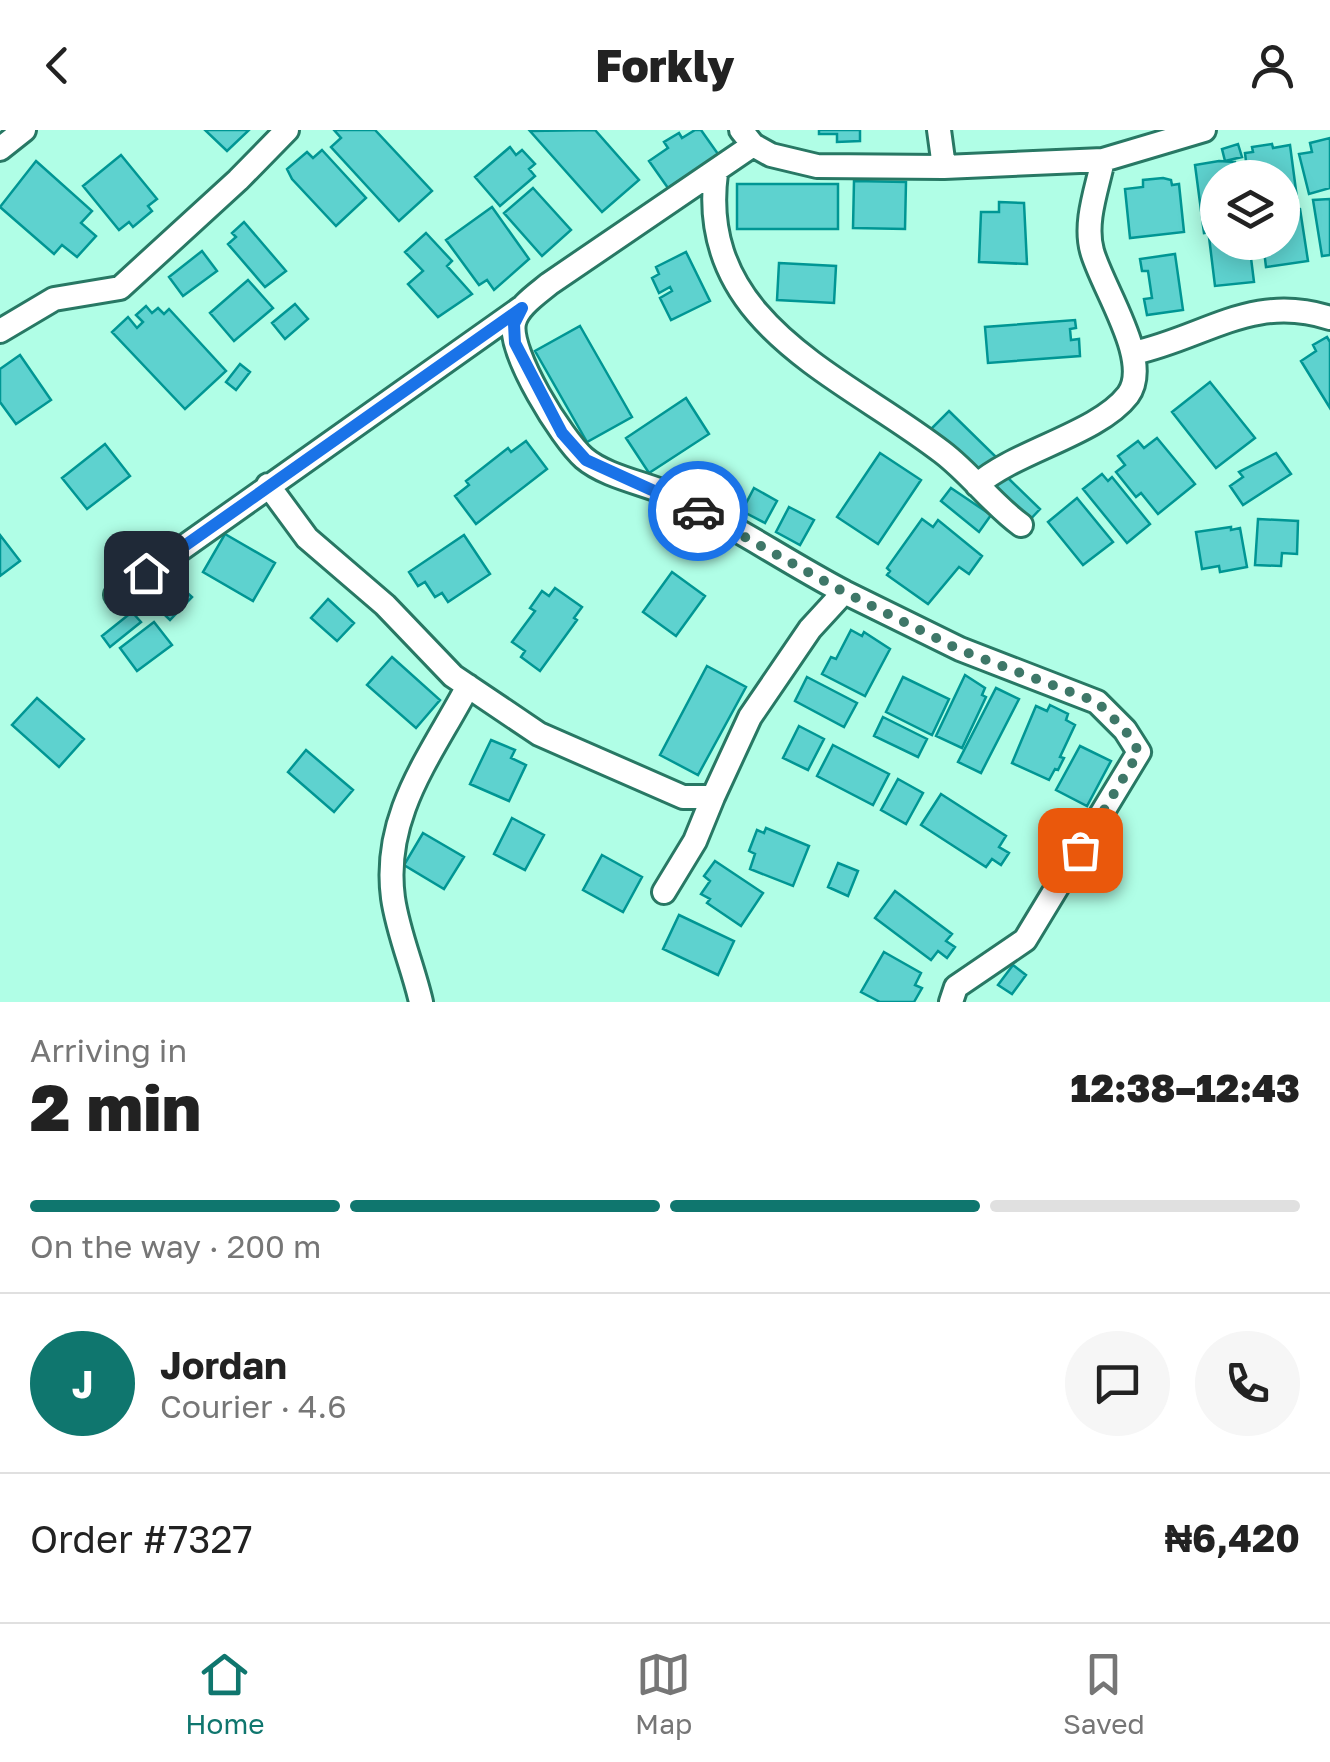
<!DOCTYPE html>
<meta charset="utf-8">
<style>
body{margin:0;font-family:"Golos Text",sans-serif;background:#f6f6f6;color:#222;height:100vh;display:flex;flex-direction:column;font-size:38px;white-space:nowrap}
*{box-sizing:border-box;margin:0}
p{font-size:32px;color:#767676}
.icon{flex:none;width:55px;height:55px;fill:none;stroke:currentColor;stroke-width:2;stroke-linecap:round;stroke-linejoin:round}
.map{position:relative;height:872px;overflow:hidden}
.details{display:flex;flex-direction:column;background:#fff;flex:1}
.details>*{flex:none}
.tools{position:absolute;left:1200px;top:30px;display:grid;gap:20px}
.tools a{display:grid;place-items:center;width:100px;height:100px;border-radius:50%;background:#fff;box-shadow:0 5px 25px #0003;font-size:50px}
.pin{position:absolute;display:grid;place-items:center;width:85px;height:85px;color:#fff;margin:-42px;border-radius:20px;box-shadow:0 5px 15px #0006}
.courier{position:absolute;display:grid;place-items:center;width:100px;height:100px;margin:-50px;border:8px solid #1a73e8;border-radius:50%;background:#fff;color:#222;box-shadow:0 2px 12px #0007}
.head em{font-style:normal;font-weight:800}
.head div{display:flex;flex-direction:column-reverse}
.head{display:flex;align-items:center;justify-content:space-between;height:170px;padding:0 30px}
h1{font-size:65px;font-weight:800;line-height:75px}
.bar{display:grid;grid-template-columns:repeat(4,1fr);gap:15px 10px;align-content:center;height:120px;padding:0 30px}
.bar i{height:12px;border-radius:8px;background:#e0e0e0}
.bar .selected{background:#0f766e}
.bar p{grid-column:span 4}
.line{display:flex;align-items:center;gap:25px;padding:0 30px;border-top:2px solid #e0e0e0}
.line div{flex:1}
.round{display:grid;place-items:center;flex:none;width:105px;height:105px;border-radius:52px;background:#f6f6f6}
header{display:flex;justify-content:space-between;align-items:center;height:130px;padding:0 30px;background:#fff;font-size:45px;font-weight:800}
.tab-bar{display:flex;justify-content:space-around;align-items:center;height:140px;border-top:2px solid #e0e0e0;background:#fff;font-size:28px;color:#767676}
.tab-bar a{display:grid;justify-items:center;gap:5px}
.tab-bar .selected{color:#0f766e}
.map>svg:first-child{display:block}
.building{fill:#5ed2cf;stroke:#009694;stroke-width:2.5}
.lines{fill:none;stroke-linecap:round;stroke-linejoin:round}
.minor-casing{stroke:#287864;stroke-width:28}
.minor{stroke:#fff;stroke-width:22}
.done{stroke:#3e7768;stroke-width:10;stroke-dasharray:0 18}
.route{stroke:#1a73e8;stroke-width:12}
</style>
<header><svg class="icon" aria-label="back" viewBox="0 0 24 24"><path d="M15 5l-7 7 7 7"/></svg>Forkly<svg class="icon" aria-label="person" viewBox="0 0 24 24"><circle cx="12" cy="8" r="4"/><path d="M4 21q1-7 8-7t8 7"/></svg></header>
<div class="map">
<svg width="1330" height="872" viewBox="0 0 1330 872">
<rect width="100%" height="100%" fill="#b0fee6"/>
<path class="building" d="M205,0H249L227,21Z
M334,0H375L432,61L399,91L331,17L341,8Z
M595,0L639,50L602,82L530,1Z
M695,0H701L718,24L685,50L683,48L668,58L649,31L668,18L664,12L679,3L682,8Z
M819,0H860V11L837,12V4H819Z
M1330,8V58L1309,64L1299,24L1312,22L1310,13Z
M1238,14L1242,27L1225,31L1222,19Z
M1272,14L1273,18L1290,15L1297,68L1282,70V48H1248L1245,23L1253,22L1252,17Z
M510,17L516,25L522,20L535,34L529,39L535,46L500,76L475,47Z
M322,20L366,68L336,96L292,49L287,39L307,22L313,28Z
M121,25L157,69L148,76L152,81L133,97L129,92L119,100L83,56Z
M36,31L92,81L81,93L96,106L77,127L62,115L54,124L0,77Z
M1219,31L1235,32L1238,48H1218V101L1204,103L1195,35Z
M1163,48L1171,50L1172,55L1179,54L1184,102L1130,108L1125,59L1143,57V50Z
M854,51L906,52L905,99L853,98Z
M737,54H838V99H737Z
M533,58L571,100L542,126L504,83Z
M1330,69V125L1322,126L1313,70Z
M999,72L1024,73L1027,134L979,132L981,82H999Z
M492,77L529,129L494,160L487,150L479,155L446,110Z
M1300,79L1308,131L1266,137L1263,112H1282V81Z
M244,92L286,141L265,157L228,114L236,107L232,103Z
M426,103L452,131L447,136L472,164L438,187L408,154L423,141L405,122Z
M1218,106V112H1249L1254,152L1215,156L1209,107Z
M202,121L217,141L183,166L169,147Z
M686,122L710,171L671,190L660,168L672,161L670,157L659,163L652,148L659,144L656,137Z
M1175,124L1183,180L1147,185L1144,169L1152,168L1148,141H1142L1140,129Z
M779,133L836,136L834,173L777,170Z
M248,150L273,178L234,211L210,183Z
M295,174L308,189L285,209L272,193Z
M146,176L152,183L158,178L164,184L169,179L226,241L185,279L112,202L128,187L137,198L143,192L136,185Z
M1075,190L1076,198L1070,199L1071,210L1079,209L1080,226L988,233L985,197Z
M580,196L632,287L587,312L535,221Z
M1327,207L1330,212V278L1301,231L1316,221L1313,215Z
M20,225L51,270L16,294L0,272V239Z
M240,234L250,242L236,260L226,252Z
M1210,252L1255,308L1216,338L1172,282Z
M686,268L709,304L649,343L626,308Z
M949,281L996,327L978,345L931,299Z
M1157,308L1195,354L1158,384L1141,363L1136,367L1116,342L1125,335L1118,326L1138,311L1144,318Z
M526,311L547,339L476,394L455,366L469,355L466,351L508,318L511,322Z
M105,314L130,346L87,379L62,348Z
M880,323L921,350L878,414L837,387Z
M1276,323L1291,344L1243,375L1230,356L1243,347L1239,342Z
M1102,344L1108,351L1112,347L1150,394L1127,413L1083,359Z
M1006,346L1040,379L1026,394L991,361Z
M754,358L777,371L765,393L742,381Z
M951,358L991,385L979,402L941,371Z
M1077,368L1113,412L1083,435L1048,392Z
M789,377L814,390L800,415L776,402Z
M922,389L933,397L938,390L982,426L969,444L959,437L928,474L887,445L890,441L887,438Z
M1258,389L1298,391L1297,424L1282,423L1281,436L1255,435Z
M1231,397V400L1240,398L1247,437L1220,442L1219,436L1202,439L1196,402Z
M225,404L275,433L253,471L203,442Z
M0,405L20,431L0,446Z
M464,405L490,444L448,472L442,463L435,467L425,452L418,456L409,442Z
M672,442L705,466L676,506L643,482Z
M168,445L192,467L170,490L147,468Z
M555,458L582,477L574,488L577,490L540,541L521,527L525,521L512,512L535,481L530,478L542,461L549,466Z
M328,469L354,493L337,511L311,488Z
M132,482L141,492L110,517L102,506Z
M154,492L172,515L137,541L120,518Z
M851,500L862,506L864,502L890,519L865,566L822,544L831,527L836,529Z
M392,527L440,570L416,598L367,555Z
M707,536L746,557L698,645L660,625Z
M965,545L985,558L982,565L986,567L962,618L936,606Z
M807,547L857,573L844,597L795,571Z
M903,547L949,569L932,605L886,582Z
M996,558L1019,569L981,643L958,632Z
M37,568L84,609L59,637L12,595Z
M1050,575L1068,584L1066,590L1075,595L1060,627L1064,628L1058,640L1055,639L1049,650L1012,633L1036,576L1047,581Z
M883,587L927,609L918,627L874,606Z
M799,596L824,609L808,640L783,628Z
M491,610L515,620L511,628L526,635L509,671L470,654Z
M833,615L889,644L873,675L817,646Z
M1080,616L1111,631L1087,676L1056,660Z
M306,620L353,660L334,682L288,642Z
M898,649L923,663L906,694L881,680Z
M941,664L1006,706L999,717L1009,723L1001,735L992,729L986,737L921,695Z
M512,688L544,705L525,740L494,724Z
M766,698L809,716L793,756L750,739L755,724L749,721L757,700L764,703Z
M423,703L464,727L444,759L404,735Z
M602,725L642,747L623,782L583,760Z
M715,731L763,763L741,796L707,773L710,769L701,764L710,751L704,746Z
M838,733L858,741L848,766L828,757Z
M895,761L952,804L946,811L955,817L947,828L938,821L931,830L875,788Z
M679,785L734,811L718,845L663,819Z
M884,822L921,843L915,855L922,858L914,872H880L861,862Z
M1013,835L1026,845L1012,864L998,855Z"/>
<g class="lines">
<defs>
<path id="minor" d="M741,0L753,15L771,25L817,36L944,37L1103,30L1204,0
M939,0L944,37
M0,19L24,0
M716,43C696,194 844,246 942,322C971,344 992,374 1021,395
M0,201L54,169L120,158L238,50L287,0
M1134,223C1206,207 1253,163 1330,188
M268,355L307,408L385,475L453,546L539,604L683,667H713L750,587L810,499L844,462C785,431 729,392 669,364C643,353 605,346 584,328C562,309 508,222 514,193C517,177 537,164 549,154L753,15
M977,355C1015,321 1098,304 1128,265C1153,231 1102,158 1092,121C1084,92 1097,59 1103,30
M844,462L960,519L1097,572L1125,600L1139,622L1025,810L956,857L951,872
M116,465L521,178
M664,762L695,711L713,667
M421,872C413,837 398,803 393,768C382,685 431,626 468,556"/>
</defs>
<use href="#minor" class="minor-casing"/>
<use href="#minor" class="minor"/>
</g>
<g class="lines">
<path class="done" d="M698,381L844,462L960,520L1097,572L1125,600L1139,622L1080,720"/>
<path class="route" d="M146,443L522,178L514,194L515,213L562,303L586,330L698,381"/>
</g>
</svg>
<div class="tools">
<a><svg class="icon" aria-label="layers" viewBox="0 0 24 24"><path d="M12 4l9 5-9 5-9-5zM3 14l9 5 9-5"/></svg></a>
</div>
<div class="pin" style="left:1080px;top:720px;background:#ea580c"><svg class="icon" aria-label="bag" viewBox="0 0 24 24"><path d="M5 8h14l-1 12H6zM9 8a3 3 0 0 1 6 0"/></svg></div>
<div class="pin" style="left:146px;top:443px;background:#1f2937"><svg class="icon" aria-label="home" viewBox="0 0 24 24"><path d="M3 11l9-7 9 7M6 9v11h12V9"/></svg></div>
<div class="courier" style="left:698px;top:381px"><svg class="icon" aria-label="car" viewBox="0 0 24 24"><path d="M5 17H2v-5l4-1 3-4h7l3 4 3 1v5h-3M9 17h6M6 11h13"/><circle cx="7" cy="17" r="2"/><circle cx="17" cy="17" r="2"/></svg></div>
</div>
<section class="details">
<div class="head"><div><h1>2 min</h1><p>Arriving in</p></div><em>12:38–12:43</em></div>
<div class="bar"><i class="selected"></i><i class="selected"></i><i class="selected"></i><i></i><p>On the way · 200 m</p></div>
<div class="line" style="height:180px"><b class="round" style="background:#0f766e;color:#fff">J</b><div><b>Jordan</b><p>Courier · 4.6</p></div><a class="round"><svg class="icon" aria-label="chat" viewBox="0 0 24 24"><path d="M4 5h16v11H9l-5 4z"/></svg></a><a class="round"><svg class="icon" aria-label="phone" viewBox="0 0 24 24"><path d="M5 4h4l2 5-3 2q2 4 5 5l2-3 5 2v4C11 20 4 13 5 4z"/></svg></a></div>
<div class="line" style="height:130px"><div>Order #7327</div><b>₦6,420</b></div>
</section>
<nav class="tab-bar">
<a class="selected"><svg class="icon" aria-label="home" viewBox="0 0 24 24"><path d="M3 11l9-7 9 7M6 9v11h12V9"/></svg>Home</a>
<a><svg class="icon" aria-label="map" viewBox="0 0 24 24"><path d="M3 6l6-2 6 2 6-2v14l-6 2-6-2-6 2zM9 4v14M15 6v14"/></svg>Map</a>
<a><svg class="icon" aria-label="saved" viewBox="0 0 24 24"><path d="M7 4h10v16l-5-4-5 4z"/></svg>Saved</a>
</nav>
